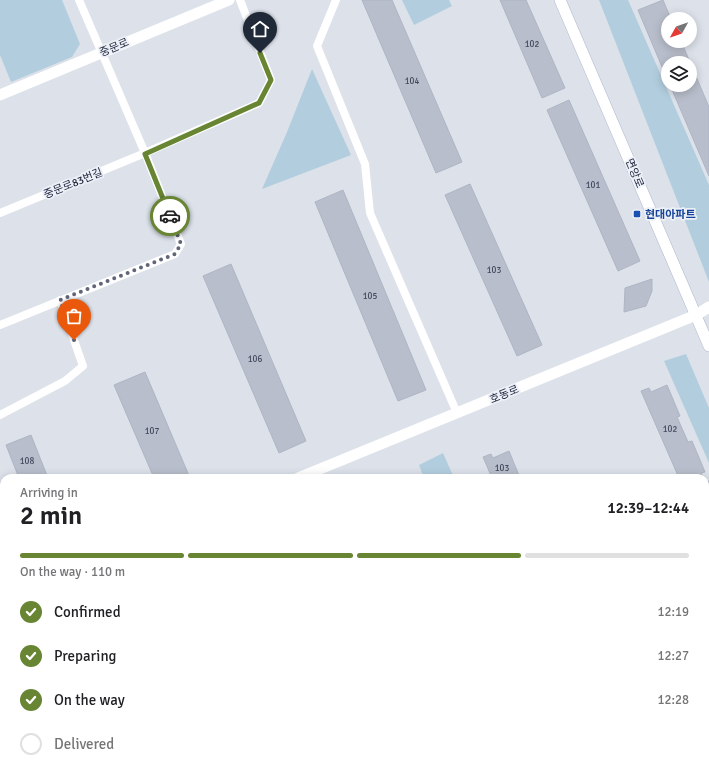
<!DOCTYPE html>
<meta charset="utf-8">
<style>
body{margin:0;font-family:Signika,"Noto Sans KR",sans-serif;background:#f2f2f2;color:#202124;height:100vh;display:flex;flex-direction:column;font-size:15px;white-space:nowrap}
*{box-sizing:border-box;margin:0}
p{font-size:13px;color:#757577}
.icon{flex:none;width:22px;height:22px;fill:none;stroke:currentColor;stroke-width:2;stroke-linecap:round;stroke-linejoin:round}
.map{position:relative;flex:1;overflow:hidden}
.panel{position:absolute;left:0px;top:474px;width:709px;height:300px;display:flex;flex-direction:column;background:#fff;border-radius:12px 12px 0 0;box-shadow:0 2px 10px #0003}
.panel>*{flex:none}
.needle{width:26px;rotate:230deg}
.controls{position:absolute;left:661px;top:12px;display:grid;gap:8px}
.controls a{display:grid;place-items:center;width:36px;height:36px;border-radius:50%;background:#fff;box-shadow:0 2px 10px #0003;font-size:20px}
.pin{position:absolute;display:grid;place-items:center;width:34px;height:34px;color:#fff;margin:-41px -17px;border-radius:50% 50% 50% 0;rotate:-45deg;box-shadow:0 0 4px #0007}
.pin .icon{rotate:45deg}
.courier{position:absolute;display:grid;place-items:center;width:40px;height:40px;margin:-20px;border:3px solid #688533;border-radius:50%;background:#fff;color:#222;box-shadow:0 1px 5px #0007}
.overview em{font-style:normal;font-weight:600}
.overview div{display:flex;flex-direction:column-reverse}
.overview{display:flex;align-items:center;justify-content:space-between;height:68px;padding:0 20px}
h1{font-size:26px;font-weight:600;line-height:30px}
.bar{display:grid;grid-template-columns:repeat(4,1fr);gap:6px 4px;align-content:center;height:48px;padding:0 20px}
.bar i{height:5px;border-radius:3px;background:#e0e0e0}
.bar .active{background:#688533}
.bar p{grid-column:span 4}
ol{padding:0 20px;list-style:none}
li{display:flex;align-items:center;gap:12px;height:44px}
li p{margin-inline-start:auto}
li .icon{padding:4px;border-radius:50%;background:#688533;color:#fff;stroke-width:4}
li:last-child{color:#757577}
li i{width:22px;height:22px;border:2px solid #e0e0e0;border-radius:50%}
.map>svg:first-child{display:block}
.forest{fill:url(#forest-firs)}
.park{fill:#b2cede}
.garden{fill:url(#garden-furrows)}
.building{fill:#b8becb;stroke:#aeb5c4}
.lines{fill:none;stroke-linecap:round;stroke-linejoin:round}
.secondary-casing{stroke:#aeb6cb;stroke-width:12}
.motorway-casing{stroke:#bbbdc4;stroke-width:13}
.service{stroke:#fff;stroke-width:8}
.minor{stroke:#fff;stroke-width:11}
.tertiary{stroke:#fff;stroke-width:11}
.secondary{stroke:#fff;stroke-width:11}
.motorway{stroke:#262d69;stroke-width:12}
.done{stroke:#606578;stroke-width:4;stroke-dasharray:0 7.2}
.route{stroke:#688533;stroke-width:5}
.transit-dot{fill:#1a4fb4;stroke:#ecf0f7;stroke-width:1.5}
.labels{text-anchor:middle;stroke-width:3.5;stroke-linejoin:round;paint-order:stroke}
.number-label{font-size:9px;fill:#44495e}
.street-label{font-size:11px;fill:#1d223a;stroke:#ecf0f7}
.transit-label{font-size:11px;font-weight:bold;fill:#164399;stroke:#ecf0f7;text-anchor:start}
</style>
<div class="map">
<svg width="709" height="774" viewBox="0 0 709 774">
<defs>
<pattern id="forest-firs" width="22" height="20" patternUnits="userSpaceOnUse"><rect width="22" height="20" fill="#b2cede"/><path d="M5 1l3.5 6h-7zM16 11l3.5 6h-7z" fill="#99b1bf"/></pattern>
<pattern id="garden-furrows" width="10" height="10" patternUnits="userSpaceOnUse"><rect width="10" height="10" fill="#b2cede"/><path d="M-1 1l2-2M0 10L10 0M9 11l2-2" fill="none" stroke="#99b1bf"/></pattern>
</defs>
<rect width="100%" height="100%" fill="#dce1ea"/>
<path class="forest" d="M0,618L4,624V724L0,716Z
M27,770H83L86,774H29Z"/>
<path class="park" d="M0,0H62L80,44L72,57L11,82L0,55Z
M402,0H449L452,6L414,25Z
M599,0H628L709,185V282Z
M312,69L351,155L262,189L287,132Z
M686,354L709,408V463L664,361Z
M443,453L454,478H424L419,465Z
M705,574L709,585V607L705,609Z
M462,770H578L580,774H464Z"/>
<path class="garden" d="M709,753V774H700L699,770H705V754Z"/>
<path class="building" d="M362,0H392L462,162L436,173Z
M500,0H526L565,88L542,98Z
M663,0L671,19H668V41H681L709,107V176L670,85H690V63H668V81L638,10Z
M569,100L640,261L618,271L547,110Z
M470,184L542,345L517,356L445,195Z
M343,190L426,390L398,401L315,202Z
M231,264L306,441L279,453L203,276Z
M652,279V291L646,306L624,312L625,288Z
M145,372L190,478H154L114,385Z
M667,385L680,416L677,417L688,442L692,441L705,472L701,473L703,478H679L641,391L649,388L651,392Z
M31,435L48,478H19L6,445Z
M509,451L520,478H492L483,457L491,454L493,458Z
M709,481V517L705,508V482Z
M169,770H200L191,774H171Z
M286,770H319L320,774H288Z
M417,770H448L449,774H419Z
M617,770H645L647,774H619Z"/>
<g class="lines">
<defs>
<path id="secondary" d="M560,0L709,346"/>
<path id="motorway" d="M0,756L4,764"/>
</defs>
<use href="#secondary" class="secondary-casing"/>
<use href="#motorway" class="motorway-casing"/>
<path class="service" d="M336,0L317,46L365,164L370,213L457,413
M0,213L145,153L259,103L271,80L240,0
M0,325L175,254L181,244L145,153L79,0
M0,415L65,381L83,366L60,300"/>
<path class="minor" d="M0,95L229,0
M298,478L696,315L709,307"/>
<path class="tertiary" d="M0,573L4,582
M0,600L4,598
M0,684L4,692
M42,770L44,774
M98,770L100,774"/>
<use href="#secondary" class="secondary"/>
<use href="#motorway" class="motorway"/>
</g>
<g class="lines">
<path class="done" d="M74,340L60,300L175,254L181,244L170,216"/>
<path class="route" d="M170,216L145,154L259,103L271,80L260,53"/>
</g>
<rect class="transit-dot" x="633" y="210" width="8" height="8" rx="2"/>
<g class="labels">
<g class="number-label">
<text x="532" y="47">102</text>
<text x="412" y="84">104</text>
<text x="593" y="188">101</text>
<text x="494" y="273">103</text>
<text x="370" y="299">105</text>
<text x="255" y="362">106</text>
<text x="670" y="432">102</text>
<text x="152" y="434">107</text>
<text x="27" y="464">108</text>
<text x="502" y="471">103</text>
</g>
<g class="street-label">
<text transform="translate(114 47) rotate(-23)" y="4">중문로</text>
<text transform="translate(635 173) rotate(67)" y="4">면앙로</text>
<text transform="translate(73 183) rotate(-22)" y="4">중문로83번길</text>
<text transform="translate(504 394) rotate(-22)" y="4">호동로</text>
</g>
<g class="transit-label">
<text x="645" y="218">현대아파트</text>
</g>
</g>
</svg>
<div class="controls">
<a><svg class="needle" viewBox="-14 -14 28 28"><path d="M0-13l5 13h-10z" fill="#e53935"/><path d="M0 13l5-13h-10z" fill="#757577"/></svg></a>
<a><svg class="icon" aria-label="layers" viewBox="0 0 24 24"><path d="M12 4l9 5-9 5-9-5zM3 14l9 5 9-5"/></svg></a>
</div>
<div class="pin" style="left:74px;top:340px;background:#ea580c"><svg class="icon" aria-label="bag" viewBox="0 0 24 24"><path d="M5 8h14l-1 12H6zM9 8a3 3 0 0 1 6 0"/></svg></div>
<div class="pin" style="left:260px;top:53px;background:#1f2937"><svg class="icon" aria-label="home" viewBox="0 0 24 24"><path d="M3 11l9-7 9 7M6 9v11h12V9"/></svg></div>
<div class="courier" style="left:170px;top:216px"><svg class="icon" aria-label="car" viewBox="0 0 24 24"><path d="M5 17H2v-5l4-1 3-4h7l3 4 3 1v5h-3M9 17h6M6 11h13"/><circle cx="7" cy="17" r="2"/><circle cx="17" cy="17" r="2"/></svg></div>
<section class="panel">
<div class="overview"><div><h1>2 min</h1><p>Arriving in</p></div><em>12:39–12:44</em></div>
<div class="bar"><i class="active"></i><i class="active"></i><i class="active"></i><i></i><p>On the way · 110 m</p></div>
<ol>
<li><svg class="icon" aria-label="check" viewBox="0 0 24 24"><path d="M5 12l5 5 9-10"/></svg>Confirmed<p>12:19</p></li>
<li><svg class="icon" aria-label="check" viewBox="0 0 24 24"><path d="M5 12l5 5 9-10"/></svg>Preparing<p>12:27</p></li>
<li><svg class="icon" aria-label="check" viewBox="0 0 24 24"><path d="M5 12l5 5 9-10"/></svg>On the way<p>12:28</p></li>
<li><i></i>Delivered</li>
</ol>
</section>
</div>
